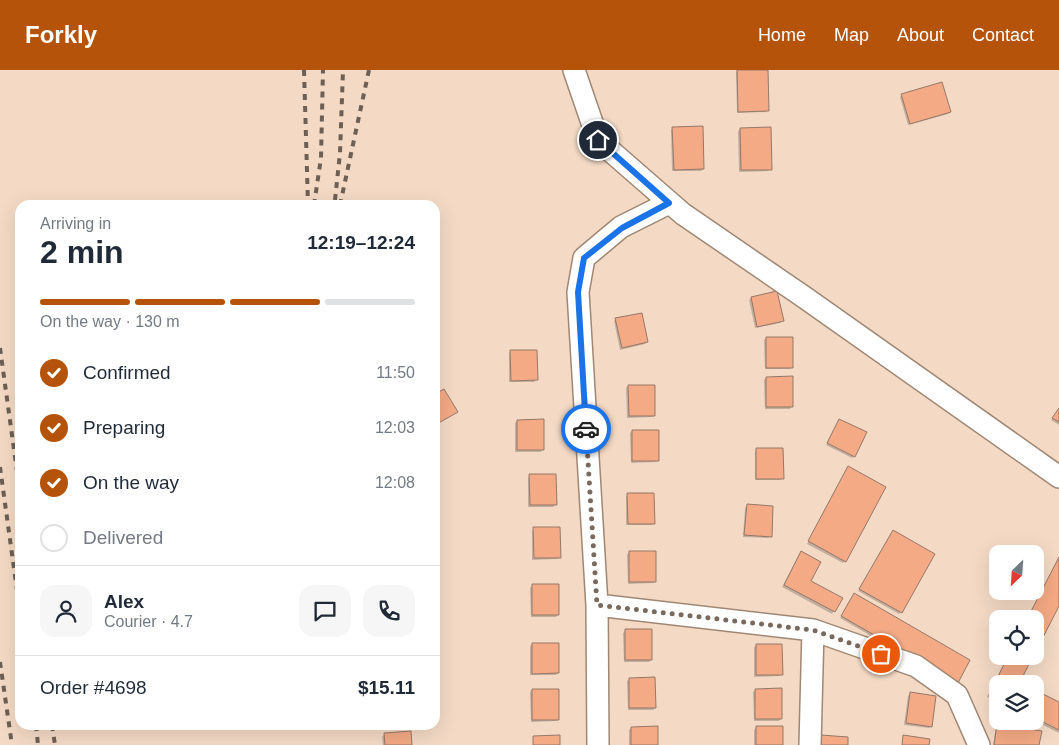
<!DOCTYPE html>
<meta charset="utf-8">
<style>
body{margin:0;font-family:Helvetica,sans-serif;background:#f6f6f7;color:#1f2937;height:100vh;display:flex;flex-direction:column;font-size:19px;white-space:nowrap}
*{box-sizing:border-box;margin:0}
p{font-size:16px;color:#747a83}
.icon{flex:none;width:28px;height:28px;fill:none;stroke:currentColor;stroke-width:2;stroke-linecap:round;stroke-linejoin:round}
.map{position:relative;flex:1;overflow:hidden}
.sheet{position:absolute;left:15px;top:130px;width:425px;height:530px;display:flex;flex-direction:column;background:#fff;border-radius:15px;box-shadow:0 5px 20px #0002}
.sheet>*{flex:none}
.needle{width:32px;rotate:205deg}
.tools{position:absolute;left:989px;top:475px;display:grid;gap:10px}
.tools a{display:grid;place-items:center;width:55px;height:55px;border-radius:10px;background:#fff;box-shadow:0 5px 20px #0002;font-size:25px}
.pin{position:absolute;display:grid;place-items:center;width:42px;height:42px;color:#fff;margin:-21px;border:2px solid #fff;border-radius:50%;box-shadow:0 1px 5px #0007}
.courier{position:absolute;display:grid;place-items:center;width:50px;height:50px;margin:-25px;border:4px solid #1a73e8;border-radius:50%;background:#fff;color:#222;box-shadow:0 1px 6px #0007}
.summary em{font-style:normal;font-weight:600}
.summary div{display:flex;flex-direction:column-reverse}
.summary{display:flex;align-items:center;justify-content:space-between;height:85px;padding:0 25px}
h1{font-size:32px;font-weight:600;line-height:38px}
.bar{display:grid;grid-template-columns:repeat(4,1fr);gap:8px 5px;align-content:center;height:60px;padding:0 25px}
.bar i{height:6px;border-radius:4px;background:#e0e1e3}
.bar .active{background:#b45309}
.bar p{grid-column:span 4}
.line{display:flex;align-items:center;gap:12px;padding:0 25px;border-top:1px solid #e0e1e3}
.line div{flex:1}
.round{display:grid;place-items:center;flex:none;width:52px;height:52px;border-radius:15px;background:#f6f6f7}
ol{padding:0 25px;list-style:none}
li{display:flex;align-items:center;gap:15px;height:55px}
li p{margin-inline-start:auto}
li .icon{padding:5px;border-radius:50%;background:#b45309;color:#fff;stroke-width:4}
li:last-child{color:#747a83}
li i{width:28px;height:28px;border:2px solid #e0e1e3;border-radius:50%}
header{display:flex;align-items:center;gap:30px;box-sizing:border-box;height:70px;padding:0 25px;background:#b45309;color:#fff}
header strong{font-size:24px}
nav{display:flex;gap:28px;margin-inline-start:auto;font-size:18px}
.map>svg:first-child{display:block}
.shadow{fill:#0003}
.building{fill:#f4aa85;stroke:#94786b}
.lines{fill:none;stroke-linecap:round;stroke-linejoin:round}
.minor-casing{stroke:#9f8774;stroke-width:24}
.minor{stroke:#fff;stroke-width:21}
.rail{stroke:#6d5f53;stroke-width:4;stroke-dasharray:6 6;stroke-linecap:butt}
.done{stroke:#7a6a5e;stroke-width:5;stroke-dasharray:0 9}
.route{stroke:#1a73e8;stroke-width:6}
</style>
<header>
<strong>Forkly</strong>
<nav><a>Home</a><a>Map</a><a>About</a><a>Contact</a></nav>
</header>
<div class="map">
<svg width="1059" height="675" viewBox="0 0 1059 675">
<rect width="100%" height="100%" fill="#f4dac5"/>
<path class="shadow" d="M738,0H767L768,40L766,42L737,43L736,2Z
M902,25L950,42L948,44L908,55L900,27Z
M673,58L703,99L701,101H672L671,60Z
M740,59L770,99L768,101L739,102L738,61Z
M751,228L782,251L780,253L755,258L749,230Z
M616,249L647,272L645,274L620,280L614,251Z
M766,268L792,297L790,299H765L764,270Z
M511,281L536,310L534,312H509V283Z
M766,308L792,336L790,339H765L764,310Z
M628,316L654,345L652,347L627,348L626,318Z
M1059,339V355L1051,350Z
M839,350L854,386L852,388L826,375Z
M517,351L543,379L541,382H515V353Z
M632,361L658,390L656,392L631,393L630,363Z
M757,379L782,408L780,410H755V381Z
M846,400L845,491L843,493L807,474Z
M530,406L556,434L553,437H528V408Z
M628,424L654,453L651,455H626V426Z
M747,435L770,466L768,468L743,467L745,438Z
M534,459L560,487L557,489L532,490V461Z
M891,464L901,542L899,544L858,521Z
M629,482L655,511L653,513L628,514L627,485Z
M799,485L809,511L834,541L832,544L782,517Z
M532,516L558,544L556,547H531L530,518Z
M853,527L954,614L840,548Z
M625,561L651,590L649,592H624L623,563Z
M532,574L558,603L556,605H530V576Z
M756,575L782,604L779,606L754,607V577Z
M1008,586L998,614V632L987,627Z
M629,609L655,638L653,640H628L627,611Z
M532,620L558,649L556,651L531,652L530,622Z
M756,620L781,648L779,651H754L753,622Z
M1035,621L1059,633V663L1035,651Z
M910,624L931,656L929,658L904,655L908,626Z
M998,655L1038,675H993L996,657Z
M756,657L782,675H754V660Z
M631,658L657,675H629V660Z
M384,665L411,675H383L382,667Z"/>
<path class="building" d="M737,0H768L769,41L738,42Z
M942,12L951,42L910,54L901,24Z
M703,56L704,99L674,100L672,57Z
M771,57L772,100H741L740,58Z
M777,221L784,251L757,257L751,227Z
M642,243L648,272L622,278L615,248Z
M766,267H793V298H766Z
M510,280H537L538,310L511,311Z
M793,306V337H766V307Z
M628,315H655V346H629Z
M444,319L458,342L435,355V324Z
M1059,338V352L1052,348Z
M544,349V380H517V350Z
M839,349L867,362L855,387L827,373Z
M632,360H659V391H632Z
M756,378H783L784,409H756Z
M848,396L886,417L846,492L808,471Z
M529,404H556L557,435H530Z
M627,423H654L655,454H628Z
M747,434L773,436L772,467L744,465Z
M533,457H560L561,488H534Z
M893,460L935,484L902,543L859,519Z
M629,481H656V512H629Z
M801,481L821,492L811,511L843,528L835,542L784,515Z
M1059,487V536L1035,583V549H1027Z
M532,514H559V545H532Z
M854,523L970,590L958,613L841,546Z
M625,559H652V590H625Z
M532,573H559V603L532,604Z
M756,574H782L783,605H756Z
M1008,586H1033L1020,612L1024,614H998V629L989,625Z
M655,607L656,638H629V608Z
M782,618V649H755V619Z
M532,619H559V650H532Z
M1035,620L1059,632V660L1035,648Z
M910,622L936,626L932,657L906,653Z
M997,654L1042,661L1039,675H994Z
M658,656V675H631V657Z
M756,656H783V675H756Z
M411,661L412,675H385L384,663Z
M560,665V675H533V666Z
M821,665L848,667V675H821Z
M903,665L930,669L929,675H902Z"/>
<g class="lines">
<defs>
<path id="minor" d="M574,0L598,70L683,144L804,227L1059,407
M597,535L813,560L916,596L957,625L979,675
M598,675L597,535L578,222L584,188L621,157L669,133
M810,675L813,560"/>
</defs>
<use href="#minor" class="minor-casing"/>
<use href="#minor" class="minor"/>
<path class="rail" d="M304,0L308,135
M335,130L340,83L343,0
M314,135L321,88L323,0
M340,135L369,0
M0,278L20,423
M0,397L20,542
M0,592L12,675
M36,655L38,675
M52,655L55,675"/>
</g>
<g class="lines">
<path class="done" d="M586,359L597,535L813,560L881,584"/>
<path class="route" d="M586,359L578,222L584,188L622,158L669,133L598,70"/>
</g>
</svg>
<div class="tools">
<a><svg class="needle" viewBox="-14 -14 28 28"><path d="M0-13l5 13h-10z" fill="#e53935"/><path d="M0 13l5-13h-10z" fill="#747a83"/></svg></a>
<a><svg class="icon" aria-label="locate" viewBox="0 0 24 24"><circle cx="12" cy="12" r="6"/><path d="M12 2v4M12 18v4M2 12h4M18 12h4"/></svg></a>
<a><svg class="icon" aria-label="layers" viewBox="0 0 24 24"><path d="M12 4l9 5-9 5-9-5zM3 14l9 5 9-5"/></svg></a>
</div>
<div class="pin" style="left:881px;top:584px;background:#ea580c"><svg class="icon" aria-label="bag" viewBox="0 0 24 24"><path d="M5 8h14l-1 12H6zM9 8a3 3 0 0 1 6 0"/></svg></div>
<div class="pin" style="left:598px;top:70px;background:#1f2937"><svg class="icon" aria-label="home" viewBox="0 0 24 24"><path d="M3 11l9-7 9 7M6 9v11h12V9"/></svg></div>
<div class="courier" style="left:586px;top:359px"><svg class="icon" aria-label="car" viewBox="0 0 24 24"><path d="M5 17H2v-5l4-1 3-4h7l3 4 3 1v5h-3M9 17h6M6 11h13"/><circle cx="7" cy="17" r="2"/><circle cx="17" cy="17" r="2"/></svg></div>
<section class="sheet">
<div class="summary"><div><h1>2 min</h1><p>Arriving in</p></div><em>12:19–12:24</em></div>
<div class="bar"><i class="active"></i><i class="active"></i><i class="active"></i><i></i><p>On the way · 130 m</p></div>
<ol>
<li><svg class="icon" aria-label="check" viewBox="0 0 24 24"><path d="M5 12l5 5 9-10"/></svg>Confirmed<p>11:50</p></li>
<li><svg class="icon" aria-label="check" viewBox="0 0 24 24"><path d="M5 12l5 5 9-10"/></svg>Preparing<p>12:03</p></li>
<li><svg class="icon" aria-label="check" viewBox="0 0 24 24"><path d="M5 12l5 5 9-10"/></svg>On the way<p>12:08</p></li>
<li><i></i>Delivered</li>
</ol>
<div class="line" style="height:90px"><a class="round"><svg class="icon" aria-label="person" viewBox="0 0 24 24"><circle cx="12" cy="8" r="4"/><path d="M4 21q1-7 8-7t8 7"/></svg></a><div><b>Alex</b><p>Courier · 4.7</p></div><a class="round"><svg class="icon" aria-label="chat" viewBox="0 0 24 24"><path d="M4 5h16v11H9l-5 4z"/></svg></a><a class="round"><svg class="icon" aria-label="phone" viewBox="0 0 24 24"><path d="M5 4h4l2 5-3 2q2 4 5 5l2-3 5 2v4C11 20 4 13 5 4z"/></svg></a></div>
<div class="line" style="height:65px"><div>Order #4698</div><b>$15.11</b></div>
</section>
</div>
